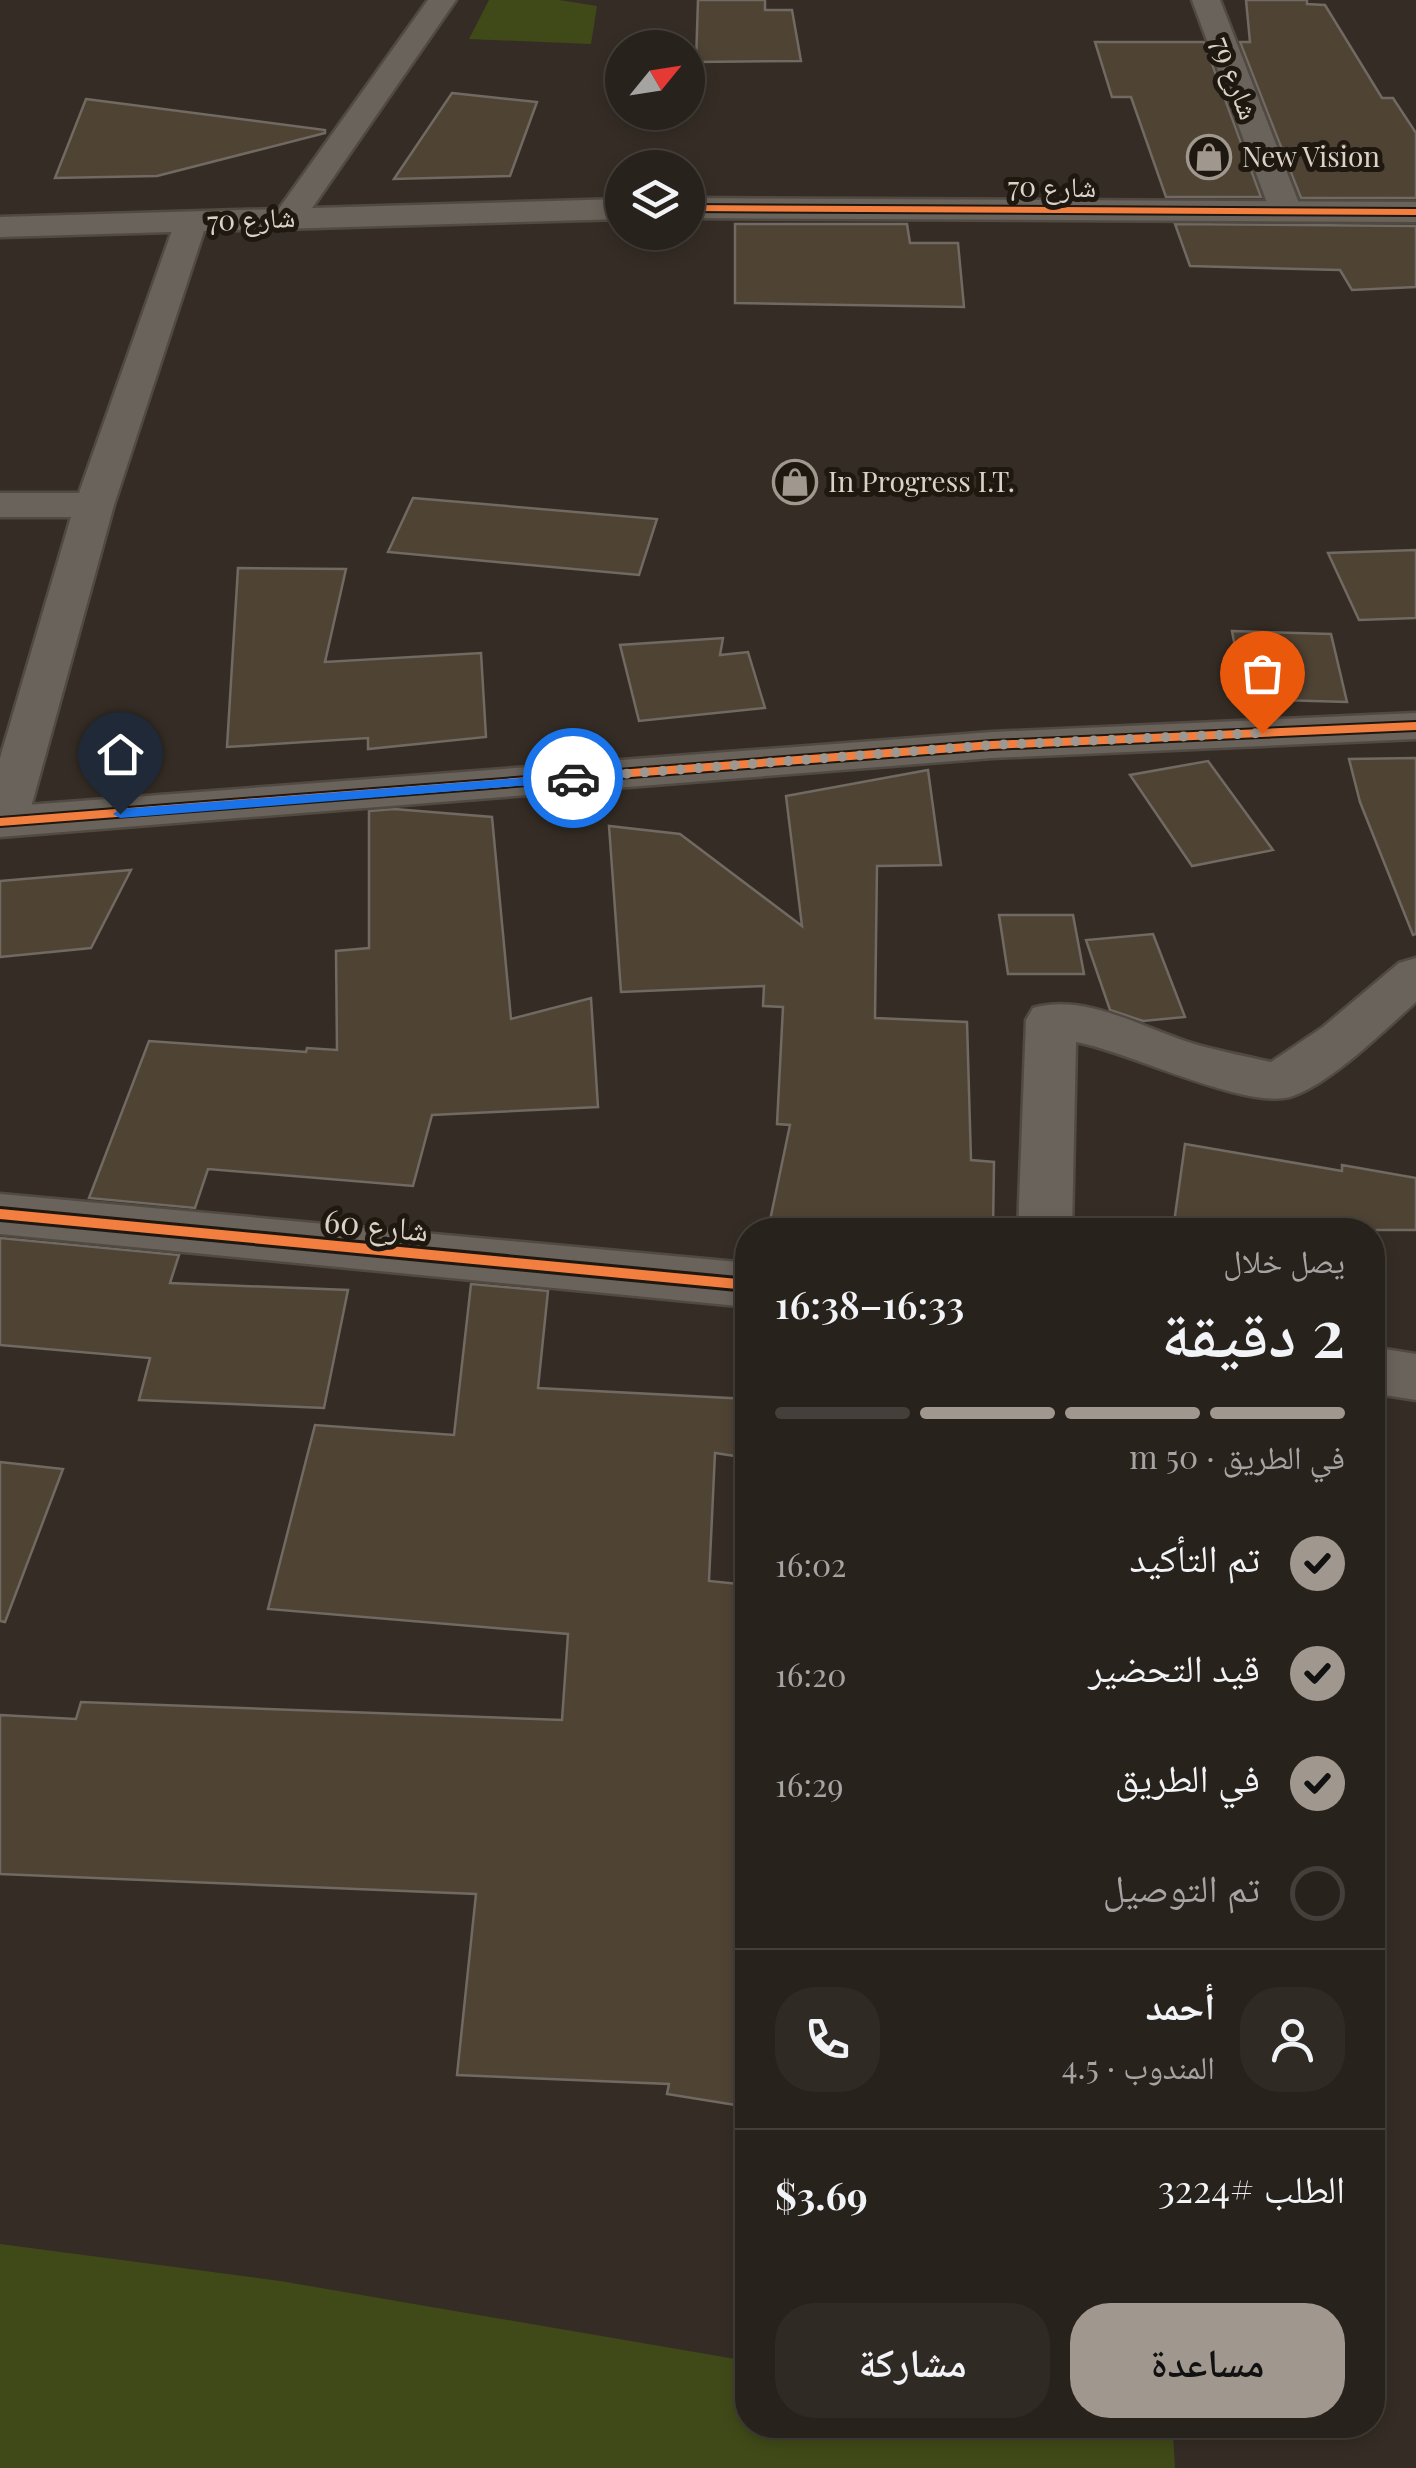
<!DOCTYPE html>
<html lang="ar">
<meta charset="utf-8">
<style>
body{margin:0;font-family:"Playfair Display","Noto Naskh Arabic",serif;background:#302a25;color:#f1f3f6;direction:rtl;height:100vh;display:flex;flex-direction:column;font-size:38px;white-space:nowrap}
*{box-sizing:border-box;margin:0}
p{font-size:32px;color:#a5a4a3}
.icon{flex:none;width:55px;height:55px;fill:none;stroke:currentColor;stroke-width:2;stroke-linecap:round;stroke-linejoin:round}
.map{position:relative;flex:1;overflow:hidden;direction:ltr}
.drawer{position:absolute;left:735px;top:1218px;width:650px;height:1220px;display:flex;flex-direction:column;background:#28221c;border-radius:40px;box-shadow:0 5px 15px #0003,0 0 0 2px #443f3b;direction:rtl}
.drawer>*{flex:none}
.needle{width:65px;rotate:60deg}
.controls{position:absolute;left:605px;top:30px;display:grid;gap:20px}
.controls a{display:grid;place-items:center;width:100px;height:100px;border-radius:50%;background:#28221c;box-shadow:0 5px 15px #0003,0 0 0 2px #443f3b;font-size:50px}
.pin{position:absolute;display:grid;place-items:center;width:85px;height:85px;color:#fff;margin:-102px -42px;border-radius:50% 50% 50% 0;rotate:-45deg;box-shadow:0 0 10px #0007}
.pin .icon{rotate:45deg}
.courier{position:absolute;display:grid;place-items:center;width:100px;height:100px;margin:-50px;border:8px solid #1a73e8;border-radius:50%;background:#fff;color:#222;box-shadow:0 2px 12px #0007}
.overview em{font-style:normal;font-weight:600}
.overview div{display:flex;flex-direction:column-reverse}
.overview{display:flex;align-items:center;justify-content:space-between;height:170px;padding:0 40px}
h1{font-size:65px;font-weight:600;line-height:75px}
.bar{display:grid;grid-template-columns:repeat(4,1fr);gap:15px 10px;align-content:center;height:120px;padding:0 40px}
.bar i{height:12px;border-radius:8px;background:#443f3b}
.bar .on{background:#a0988e}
.bar p{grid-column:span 4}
.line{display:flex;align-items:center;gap:25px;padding:0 40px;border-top:2px solid #443f3b}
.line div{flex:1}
.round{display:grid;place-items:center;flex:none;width:105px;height:105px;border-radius:40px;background:#302a25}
ol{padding:0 40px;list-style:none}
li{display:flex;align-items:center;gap:30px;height:110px}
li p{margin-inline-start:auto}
li .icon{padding:10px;border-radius:50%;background:#a0988e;color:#111;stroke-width:4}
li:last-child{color:#a5a4a3}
li i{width:55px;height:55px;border:5px solid #443f3b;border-radius:50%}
.cta{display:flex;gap:20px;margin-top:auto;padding:20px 40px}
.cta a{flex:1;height:115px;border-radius:40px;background:#a0988e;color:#111;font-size:40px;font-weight:600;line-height:115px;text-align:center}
.cta a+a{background:#302a25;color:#f1f3f6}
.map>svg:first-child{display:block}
.green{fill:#404a18}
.building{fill:#4f4334;stroke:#706a63;stroke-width:2.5}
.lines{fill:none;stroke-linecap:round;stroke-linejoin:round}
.street-casing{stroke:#514a43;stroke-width:5}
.secondary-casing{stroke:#514a43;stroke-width:5}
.street{fill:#69635b;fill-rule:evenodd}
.secondary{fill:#69635b;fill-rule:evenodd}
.cycleway-far2-casing{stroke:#1e1810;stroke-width:10}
.cycleway-far1-casing{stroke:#1e1810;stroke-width:12}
.cycleway-casing{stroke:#1e1810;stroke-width:16}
.cycleway-far2{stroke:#f27e40;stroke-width:6}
.cycleway-far1{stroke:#f27e40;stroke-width:8}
.cycleway{stroke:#f27e40;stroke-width:10}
.route{fill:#1a73e8}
.done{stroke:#a0988e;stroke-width:10;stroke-dasharray:0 18}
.labels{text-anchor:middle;stroke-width:10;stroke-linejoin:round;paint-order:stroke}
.far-street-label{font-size:28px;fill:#dad1c7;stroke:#1e1810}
.far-poi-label{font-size:28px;fill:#dad1c7;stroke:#1e1810;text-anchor:start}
.street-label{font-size:32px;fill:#dad1c7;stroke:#1e1810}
</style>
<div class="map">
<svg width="1416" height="2468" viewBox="0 0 1416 2468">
<rect width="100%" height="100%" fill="#352d25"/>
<path class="green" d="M489,0H559L597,6L591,44L469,39Z
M0,2244L280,2281L747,2361L748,2425H1123L1173,2434L1175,2468H0Z"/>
<path class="building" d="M698,0H765V10H792L801,61L696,62Z
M1246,0H1307V4L1325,5L1382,98H1393L1416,133V198H1301L1240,42H1250Z
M1095,42H1204L1261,197H1166L1131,97H1112Z
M452,93L537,102L510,176L394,179Z
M86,99L325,130V133L157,176L55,178Z
M735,224H907L910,243H958L964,307L735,303Z
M1175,224L1416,226V287L1352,290L1340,270L1190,266Z
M413,498L657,519L639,575L388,552Z
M1416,550V618L1359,620L1328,553Z
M238,568L346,569L325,662L481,653L486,737L368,749V738L227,747Z
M1232,631L1331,634L1347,702L1245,699Z
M723,638L720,655L748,652L765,708L639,721L620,645Z
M1416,758V934L1413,935L1360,802L1349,759Z
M1208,761L1273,850L1192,866L1130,775Z
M928,770L941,865L877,866L875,1018L967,1022L971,1160L994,1162L993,1230H768L790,1125L777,1124L783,1007L763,1006L764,986L621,992L609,826L680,834L802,926L786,796Z
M394,809L492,817L511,1019L591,998L598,1107L432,1115L413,1186L208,1169L195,1208L89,1198L149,1041L306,1052L307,1048L337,1050L336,951L369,948V811Z
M131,870L91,948L0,957V881Z
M999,915H1073L1084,974H1008Z
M1153,934L1185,1017L1143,1021L1110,1010L1086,940Z
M1185,1144L1342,1171V1165L1416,1178V1230H1173Z
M0,1238L179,1255L170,1283L348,1290L324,1408L139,1400L150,1358L0,1345Z
M471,1284L548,1291L538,1388L748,1399V1458L715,1453L709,1581L748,1585V2107L667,2094L669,2084L457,2075L476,1894L0,1874V1715L76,1719L81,1702L562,1720L568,1634L268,1609L315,1425L454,1435Z
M0,1462L63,1469L5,1622L0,1621Z"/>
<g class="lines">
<defs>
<path id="street" d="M428,0H456L301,224H277L273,217Z
M1192,0H1220L1302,211L1298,218H1274L1270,211Z
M191,212L207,222L114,505L27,822L20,832L0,835V758L71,517H0V493H79L175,222Z
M1416,958V1002C1383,1031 1334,1081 1293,1096C1249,1112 1125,1050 1076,1042L1072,1230H1018L1026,1020L1033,1008C1088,992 1149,1032 1201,1046C1224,1052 1248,1057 1271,1062L1323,1027L1399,963Z
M0,1194L748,1263V1307L0,1234Z
M1372,1347L1416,1354V1400L1372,1393Z"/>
<path id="secondary" d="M688,198L1416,202V222L688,218Z
M622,199V219L0,237V217Z
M1416,713V739L992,758L0,837V807L992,732Z"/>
</defs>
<use href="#street" class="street-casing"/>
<use href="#secondary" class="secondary-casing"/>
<use href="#street" class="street"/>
<use href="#secondary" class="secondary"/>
<defs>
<path id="cycleway-far2" d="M688,208L1416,212"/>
<path id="cycleway-far1" d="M0,822L992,745L1416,726"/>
<path id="cycleway" d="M0,1214L748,1285"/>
</defs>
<use href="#cycleway-far2" class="cycleway-far2-casing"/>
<use href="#cycleway-far1" class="cycleway-far1-casing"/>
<use href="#cycleway" class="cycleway-casing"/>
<use href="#cycleway-far2" class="cycleway-far2"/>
<use href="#cycleway-far1" class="cycleway-far1"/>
<use href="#cycleway" class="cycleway"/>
</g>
<path class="route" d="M573,774L578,781L120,818L113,814L120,809Z"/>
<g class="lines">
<path class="done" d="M573,778L992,745L1262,733"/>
</g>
<defs>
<symbol id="shop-ring" viewBox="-11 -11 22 22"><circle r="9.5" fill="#1e1810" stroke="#a0988e" stroke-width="1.5"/><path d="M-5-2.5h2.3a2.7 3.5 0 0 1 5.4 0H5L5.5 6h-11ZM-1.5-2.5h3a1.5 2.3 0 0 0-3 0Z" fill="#a0988e"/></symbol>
</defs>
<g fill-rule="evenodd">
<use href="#shop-ring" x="1184" y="132" width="50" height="50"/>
<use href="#shop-ring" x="770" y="457" width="50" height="50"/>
</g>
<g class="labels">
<g class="far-street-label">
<text transform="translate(1235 78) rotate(69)" y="10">شارع 79</text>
<text x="1052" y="197">شارع 70</text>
<text transform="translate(251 219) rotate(-3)" y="10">شارع 70</text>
</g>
<g class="far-poi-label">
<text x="1242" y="167">New Vision</text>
<text x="828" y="492">In Progress I.T.</text>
</g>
<g class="street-label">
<text transform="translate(376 1226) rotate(5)" y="11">شارع 60</text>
</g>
</g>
</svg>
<div class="controls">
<a><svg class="needle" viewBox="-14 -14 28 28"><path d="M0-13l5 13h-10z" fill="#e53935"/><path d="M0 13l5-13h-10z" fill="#a5a4a3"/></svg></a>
<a><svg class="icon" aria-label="layers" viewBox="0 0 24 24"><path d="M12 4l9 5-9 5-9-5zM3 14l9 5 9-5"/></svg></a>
</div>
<div class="pin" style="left:1262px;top:733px;background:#ea580c"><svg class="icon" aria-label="bag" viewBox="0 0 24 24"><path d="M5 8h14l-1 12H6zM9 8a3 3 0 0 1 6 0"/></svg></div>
<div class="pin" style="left:120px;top:814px;background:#1f2937"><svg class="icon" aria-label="home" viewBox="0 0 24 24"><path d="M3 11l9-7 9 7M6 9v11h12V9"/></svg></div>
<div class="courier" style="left:573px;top:778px"><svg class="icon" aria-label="car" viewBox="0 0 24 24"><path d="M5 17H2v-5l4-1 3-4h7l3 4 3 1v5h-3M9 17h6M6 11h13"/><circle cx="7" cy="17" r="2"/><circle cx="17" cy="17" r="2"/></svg></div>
<section class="drawer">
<div class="overview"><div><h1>2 دقيقة</h1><p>يصل خلال</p></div><em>16:33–16:38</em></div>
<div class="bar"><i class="on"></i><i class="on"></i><i class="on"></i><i></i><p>في الطريق · 50 m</p></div>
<ol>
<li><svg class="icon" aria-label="check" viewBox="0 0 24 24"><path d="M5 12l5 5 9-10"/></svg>تم التأكيد<p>16:02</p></li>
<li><svg class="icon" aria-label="check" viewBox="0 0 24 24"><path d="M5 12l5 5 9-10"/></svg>قيد التحضير<p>16:20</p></li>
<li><svg class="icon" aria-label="check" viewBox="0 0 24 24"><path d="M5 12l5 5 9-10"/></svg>في الطريق<p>16:29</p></li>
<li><i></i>تم التوصيل</li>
</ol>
<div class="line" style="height:180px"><a class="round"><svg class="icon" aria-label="person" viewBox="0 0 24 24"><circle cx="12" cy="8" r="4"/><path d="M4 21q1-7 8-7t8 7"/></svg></a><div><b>أحمد</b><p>المندوب · 4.5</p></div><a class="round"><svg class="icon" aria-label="phone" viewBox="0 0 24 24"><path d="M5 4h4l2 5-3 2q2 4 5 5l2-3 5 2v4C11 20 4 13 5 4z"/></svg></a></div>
<div class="line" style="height:130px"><div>الطلب #3224</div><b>$3.69</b></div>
<div class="cta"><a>مساعدة</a><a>مشاركة</a></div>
</section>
</div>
